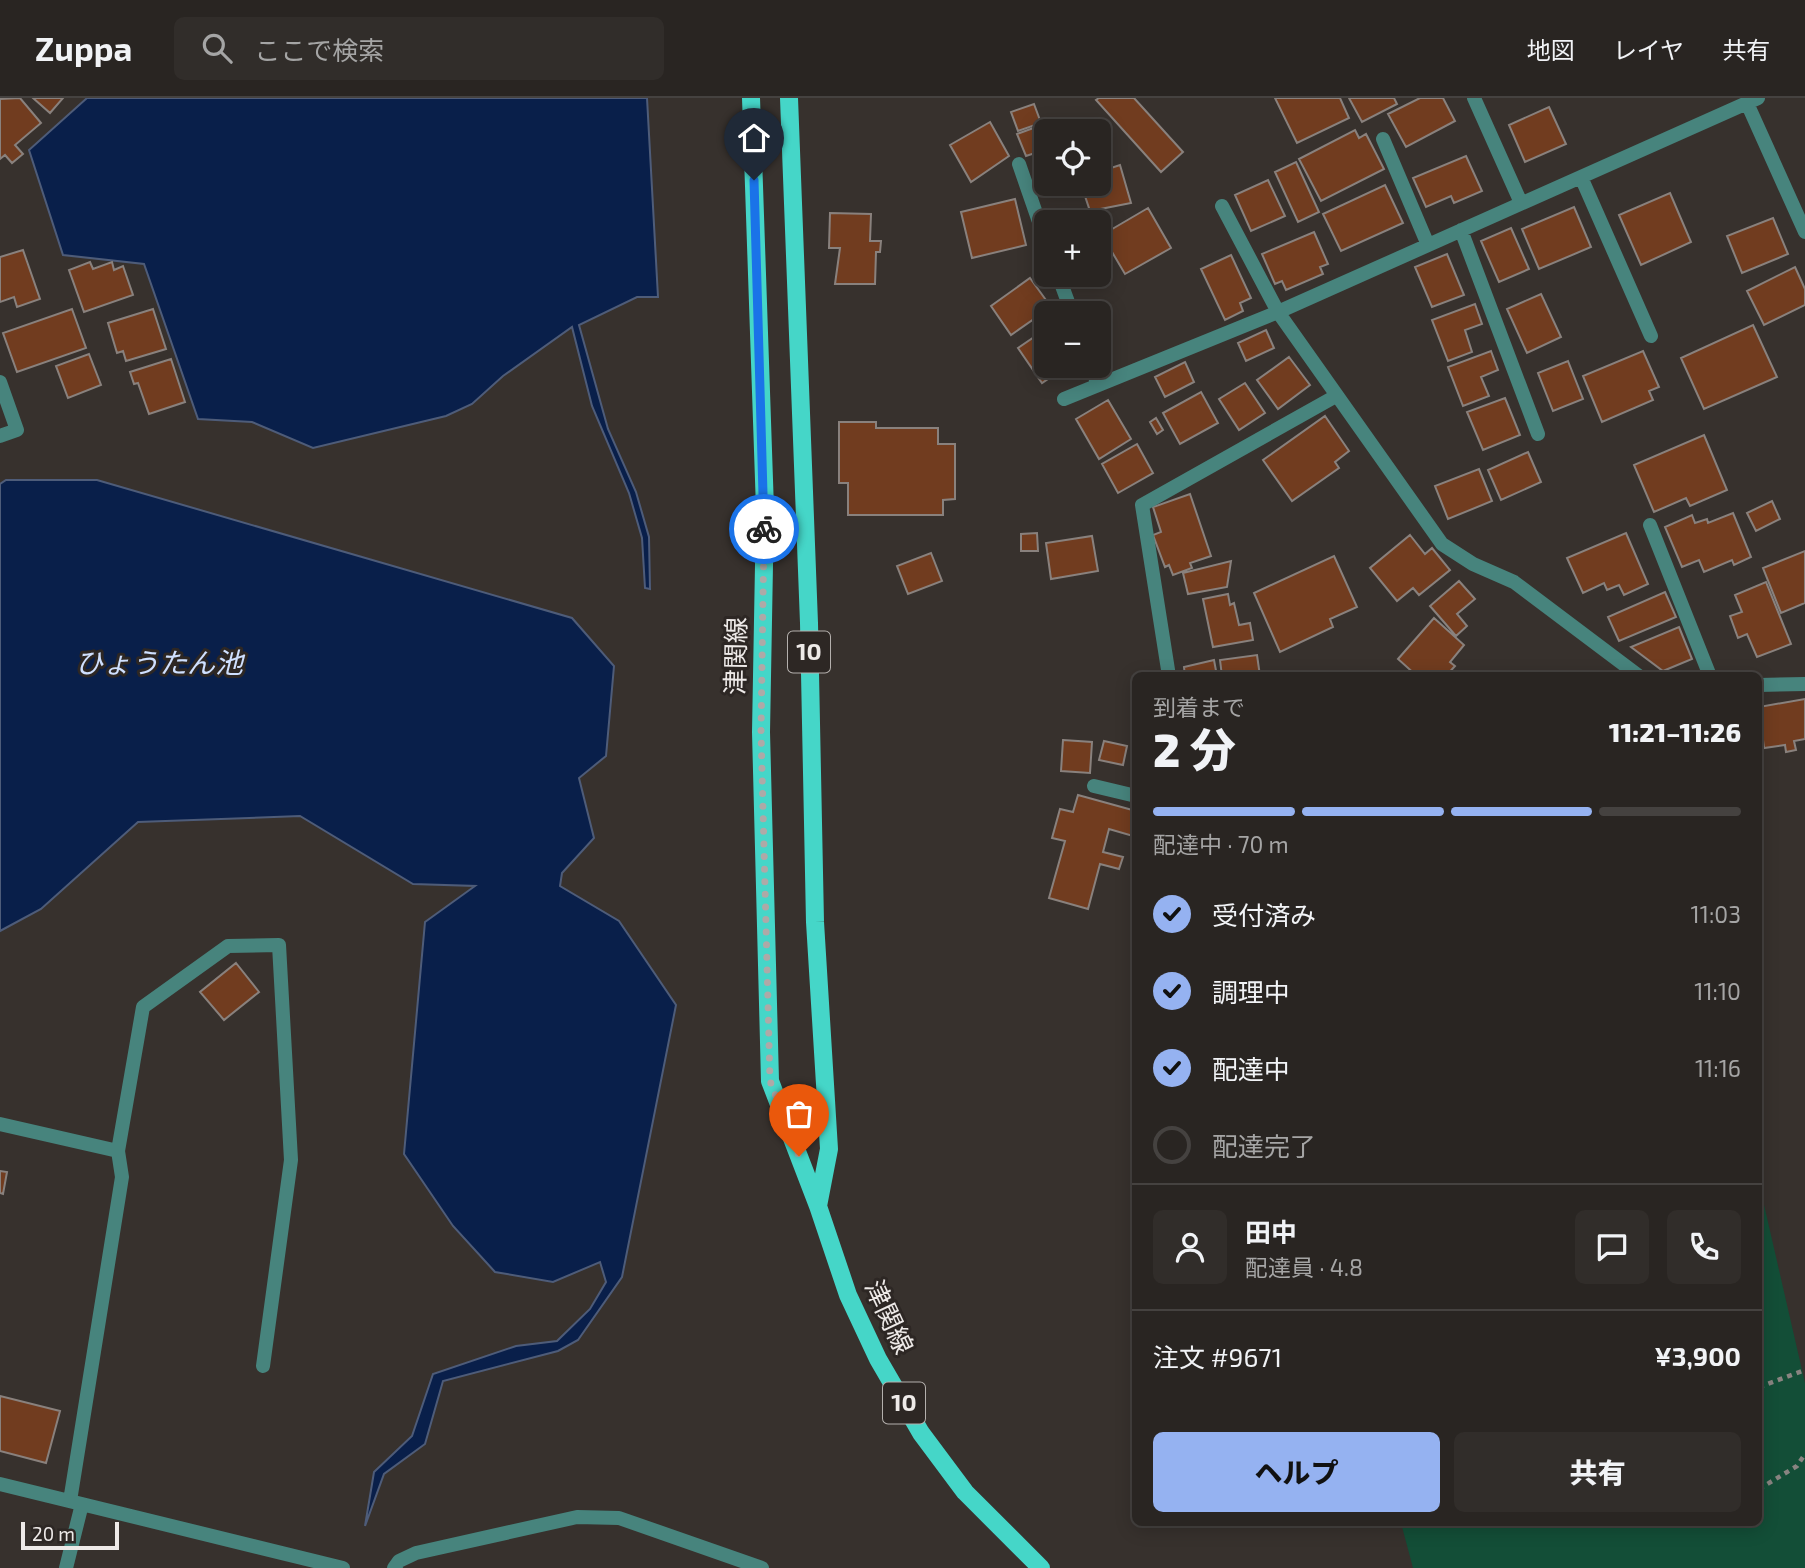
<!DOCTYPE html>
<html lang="ja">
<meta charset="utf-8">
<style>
body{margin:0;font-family:"Exo 2","Noto Sans JP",sans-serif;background:#312d2a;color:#f1f3f6;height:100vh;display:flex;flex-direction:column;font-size:26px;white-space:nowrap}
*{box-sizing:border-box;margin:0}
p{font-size:23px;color:#a5a5a5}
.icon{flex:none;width:38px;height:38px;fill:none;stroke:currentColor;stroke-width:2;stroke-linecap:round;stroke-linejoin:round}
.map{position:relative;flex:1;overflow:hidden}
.details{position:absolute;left:1132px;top:574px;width:630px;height:854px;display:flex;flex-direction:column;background:#292522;border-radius:10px;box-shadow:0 4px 18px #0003,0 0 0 2px #454240}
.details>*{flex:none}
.fabs{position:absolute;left:1034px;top:21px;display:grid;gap:14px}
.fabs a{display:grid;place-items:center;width:77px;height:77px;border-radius:10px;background:#292522;box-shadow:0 4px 18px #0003,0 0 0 2px #454240;font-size:35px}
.scale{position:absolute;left:21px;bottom:18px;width:98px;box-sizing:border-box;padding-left:7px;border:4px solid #eeeae8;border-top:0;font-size:19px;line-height:24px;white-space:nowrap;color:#eeeae8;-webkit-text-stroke:5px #2d2724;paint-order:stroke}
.pin{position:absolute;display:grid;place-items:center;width:60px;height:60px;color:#fff;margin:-72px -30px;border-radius:50% 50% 50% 0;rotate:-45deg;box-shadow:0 0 7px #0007}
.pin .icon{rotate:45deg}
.courier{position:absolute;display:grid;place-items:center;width:70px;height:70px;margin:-35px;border:5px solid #1a73e8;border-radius:50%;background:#fff;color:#222;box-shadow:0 2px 9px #0007}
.summary em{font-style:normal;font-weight:800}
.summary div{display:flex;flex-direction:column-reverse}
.summary{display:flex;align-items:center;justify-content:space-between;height:119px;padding:0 21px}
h1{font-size:46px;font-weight:800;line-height:52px}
.bar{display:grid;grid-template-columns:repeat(4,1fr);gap:10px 7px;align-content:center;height:84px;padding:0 21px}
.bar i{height:9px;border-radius:5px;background:#454240}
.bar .active{background:#95b2f1}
.bar p{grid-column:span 4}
.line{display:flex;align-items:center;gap:18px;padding:0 21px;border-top:2px solid #454240}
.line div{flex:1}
.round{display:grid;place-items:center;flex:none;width:74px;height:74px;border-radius:10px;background:#312d2a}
ol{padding:0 21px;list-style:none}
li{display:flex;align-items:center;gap:21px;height:77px}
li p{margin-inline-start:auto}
li .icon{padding:7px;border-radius:50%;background:#95b2f1;color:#111;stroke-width:4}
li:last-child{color:#a5a5a5}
li i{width:38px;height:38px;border:4px solid #454240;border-radius:50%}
.primary-button{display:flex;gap:14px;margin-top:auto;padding:14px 21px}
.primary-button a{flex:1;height:80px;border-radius:10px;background:#95b2f1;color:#111;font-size:28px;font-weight:800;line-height:80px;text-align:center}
.primary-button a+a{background:#312d2a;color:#f1f3f6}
header{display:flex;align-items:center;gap:42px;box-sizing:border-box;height:98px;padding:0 35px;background:#292522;border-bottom:2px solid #454240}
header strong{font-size:33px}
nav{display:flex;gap:38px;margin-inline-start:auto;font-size:24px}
.search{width:490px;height:63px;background:#312d2a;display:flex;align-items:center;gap:18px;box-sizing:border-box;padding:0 24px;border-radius:10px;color:#a5a5a5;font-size:26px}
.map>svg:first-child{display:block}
.green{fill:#134e37}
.water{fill:#091f4a;stroke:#4e5c79;stroke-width:2}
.building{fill:#713c1f;stroke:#89817d;stroke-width:2}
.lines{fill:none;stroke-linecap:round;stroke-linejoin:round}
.path{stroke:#898481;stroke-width:4.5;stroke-dasharray:5 5;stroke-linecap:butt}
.street{stroke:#47847d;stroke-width:14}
.primary{stroke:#45d6c8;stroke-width:18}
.done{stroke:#aea9a7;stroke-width:7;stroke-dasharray:0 12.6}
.route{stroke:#1a73e8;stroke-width:9}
.labels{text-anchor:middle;stroke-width:6;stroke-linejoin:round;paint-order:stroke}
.shield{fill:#2d2724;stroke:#b4b0ad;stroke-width:2}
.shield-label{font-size:24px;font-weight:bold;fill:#eeeae8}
.street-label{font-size:26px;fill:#eeeae8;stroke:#2d2724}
.water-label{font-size:28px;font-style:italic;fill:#cfe0ff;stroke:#2d2724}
</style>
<header>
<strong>Zuppa</strong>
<div class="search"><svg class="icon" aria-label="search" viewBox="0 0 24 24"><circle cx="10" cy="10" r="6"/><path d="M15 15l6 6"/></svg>ここで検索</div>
<nav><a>地図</a><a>レイヤ</a><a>共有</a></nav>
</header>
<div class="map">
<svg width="1805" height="1470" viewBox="0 0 1805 1470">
<rect width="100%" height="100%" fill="#37312d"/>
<path class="green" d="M1759,1085L1805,1285V1470H1413L1401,1425L1759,1424Z"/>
<path class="water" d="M87,0H647L658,199H637L579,227L608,331L636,394L649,439L650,491L645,490L642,440L629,395L592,308L572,229L503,278L472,306L446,318L313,350L252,324L198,321L144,166L63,157L29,52Z
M6,382H97L572,520L614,568L606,658L579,680L594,740L562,775L560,788L619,823L676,907L622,1179L578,1242L558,1253L443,1283L425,1346L384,1376L365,1428L374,1374L412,1338L433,1276L516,1248L557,1243L590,1211L606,1184L600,1164L553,1184L495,1174L453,1128L404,1056L425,824L475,788L413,786L300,718L138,724L41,811L0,833V386Z"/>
<path class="building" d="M20,0L41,25L15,47L23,56L12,65L5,57L0,61V1Z
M33,0H63L50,15Z
M1099,0H1134L1183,54L1161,74L1096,2Z
M1275,0H1340L1349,20L1297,45Z
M1349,0H1394L1397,6L1362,24Z
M1420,0H1443L1455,23L1406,49L1388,16Z
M1034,6L1041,25L1018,33L1011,14Z
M1549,9L1566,46L1525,64L1509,27Z
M1058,21L1063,33H1046V63L1039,66L1035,55L1026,58L1017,36Z
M990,24L1009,58L971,84L950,47Z
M1355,32L1359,40L1366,36L1384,71L1321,103L1299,61Z
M1104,48L1111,70L1120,67L1131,105L1090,113L1081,86H1099V49Z
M1466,58L1482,93L1454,105L1451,98L1426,109L1413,80Z
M1296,64L1319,114L1298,124L1275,74Z
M1268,82L1285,118L1251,133L1235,97Z
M1054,86H1080L1056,93Z
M1385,87L1403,125L1341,153L1323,116Z
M1670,95L1691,144L1641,167L1619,117Z
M1015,101L1026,147L972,160L961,114Z
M1574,109L1591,149L1539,171L1522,131Z
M1148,110L1171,150L1125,176L1102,137Z
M830,115L871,116L870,143H881L880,154H876L875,186H835L840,150H829Z
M1773,120L1788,156L1742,175L1727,138Z
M1511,130L1529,171L1499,184L1481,143Z
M1314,134L1328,166L1320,169L1323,176L1286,192L1282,183L1275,186L1262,156Z
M23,152L40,201L17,209L14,199L0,204V159Z
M1447,156L1464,197L1432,209L1415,169Z
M1231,157L1251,200L1240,205L1243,213L1225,222L1201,171Z
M90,164L93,171L112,164L114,172L123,168L133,197L84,214L69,172Z
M1795,169L1805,191V207L1764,227L1747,193Z
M1030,180L1051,209L1011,237L991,208Z
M1541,196L1561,239L1527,255L1507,211Z
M1475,206L1482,226L1465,232L1472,254L1448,263L1432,222Z
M72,211L86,250L17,274L3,235Z
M153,211L166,251L126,263L123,253L117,255L108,225Z
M1753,227L1777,279L1704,311L1681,260Z
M1046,231V268H1067L1042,285L1018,250Z
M1266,232L1274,250L1246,263L1238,245Z
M1491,253L1498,272L1481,279L1489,298L1463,308L1448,269Z
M1643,253L1659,289L1649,293L1653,302L1602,324L1583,278Z
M89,256L101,287L68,300L56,268Z
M1289,259L1310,287L1278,311L1257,282Z
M171,261L185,304L149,316L138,285L134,286L130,274Z
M1568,263L1583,301L1553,313L1538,275Z
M1185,264L1194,284L1165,299L1155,279Z
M1245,285L1265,315L1239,332L1219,301Z
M1201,294L1218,325L1180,346L1163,315Z
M1505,300L1520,337L1483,352L1467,314Z
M1108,302L1131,341L1099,361L1076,321Z
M1325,318L1349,353L1335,364L1339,370L1292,403L1263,362Z
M1156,320L1163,332L1157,336L1150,324Z
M839,324H876V330H938V346H955V401L943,402V417H848V385H839Z
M1704,337L1727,392L1690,408L1686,400L1654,414L1634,367Z
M1137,346L1153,375L1118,395L1102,366Z
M1528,354L1541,384L1501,402L1488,372Z
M1479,371L1492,403L1448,421L1435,388Z
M1190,396L1211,458L1190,465L1192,470L1173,477L1169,467L1165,469L1153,437L1161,434L1153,409Z
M1772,403L1780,421L1756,433L1747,415Z
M1733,415L1751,459L1734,467L1732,462L1704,474L1699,462L1682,469L1665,429L1692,417L1695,425L1707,421L1708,425Z
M1037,435L1038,453H1021V436Z
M1626,435L1648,486L1624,497L1619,487L1607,492L1604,485L1583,495L1567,460Z
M1410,437L1425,456L1432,450L1450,472L1419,497L1413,490L1397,503L1370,470Z
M1092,438L1098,473L1051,481L1046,445Z
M1805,453V505L1781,515L1763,470Z
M931,455L942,483L908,496L897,468Z
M1334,458L1357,509L1330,521L1333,529L1280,554L1254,495Z
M1231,463L1227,489L1188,496L1183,475Z
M1459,483L1475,501L1457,516L1467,528L1456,538L1430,508Z
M1766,484L1791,546L1757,559L1747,536L1738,540L1730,518L1742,514L1735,497Z
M1665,494L1676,519L1619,543L1608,519Z
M1228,496L1230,507L1234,505L1239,527L1250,525L1253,542L1213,549L1203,501Z
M1434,520L1464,547L1450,564L1455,568L1446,578L1440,574L1438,578H1417L1398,561Z
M1679,529L1692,561L1663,573L1631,549Z
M1257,557L1260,578H1222L1220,562Z
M1214,562L1217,578H1185L1184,569Z
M1805,601V641L1794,643L1796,652L1786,654L1785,647L1764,650L1759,609Z
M1063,642L1092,644L1090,675L1061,673Z
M1104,643L1127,648L1123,667L1099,662Z
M1078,697L1136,713L1133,738L1109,731L1103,754L1123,759L1119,771L1100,766L1088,811L1049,800L1065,743L1052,740L1060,711L1073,714Z
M236,865L259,894L224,922L200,894Z
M0,1073L7,1074L3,1096L0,1095Z
M0,1298L60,1313L46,1365L0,1353Z"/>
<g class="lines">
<path class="path" d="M1759,1289L1805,1272
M1759,1391L1797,1368L1805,1356"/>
<path class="street" d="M1474,0L1521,105
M1747,5L1805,134
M1383,41L1428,147
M1019,66L1046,144
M1581,79L1651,238
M1222,108L1278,214L1442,446L1473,466L1514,484L1639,578
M1461,132L1538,336
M1058,177L1072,215
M1091,268L1098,287
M0,284L17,332L0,338
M1064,301L1278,214L1758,0
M1650,427L1710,578
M1169,578L1142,407L1336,298
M1759,587L1805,586
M1094,688L1136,698
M0,1026L118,1053L122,1079L70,1403
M118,1053L143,909L228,848L279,847L291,1062L263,1268
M0,1386L343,1470
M66,1470L82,1406
M394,1470L399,1463L416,1455L577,1419L619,1420L762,1470"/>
<path class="primary" d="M751,0L765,411L761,634L770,983L818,1108L848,1197L878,1261L921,1335L965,1394L1041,1470
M789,0L809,525L815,824L829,1051L818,1108"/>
</g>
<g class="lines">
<path class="done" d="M764,431L761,634L770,983L799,1058"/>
<path class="route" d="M754,82L764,431"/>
</g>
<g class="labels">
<g class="shield">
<rect x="788" y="533.5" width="42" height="41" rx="5"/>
<rect x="883" y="1284.5" width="42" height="41" rx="5"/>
</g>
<g class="shield-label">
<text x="809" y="562">10</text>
<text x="904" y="1313">10</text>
</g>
<g class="street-label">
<text transform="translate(736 558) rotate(-89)" y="9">津関線</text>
<text transform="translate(889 1219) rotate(65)" y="9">津関線</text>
</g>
<g class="water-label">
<text x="159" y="575">ひょうたん池</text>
</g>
</g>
</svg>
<div class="fabs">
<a><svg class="icon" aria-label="locate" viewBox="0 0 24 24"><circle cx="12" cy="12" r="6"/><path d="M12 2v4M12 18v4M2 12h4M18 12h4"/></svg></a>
<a>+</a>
<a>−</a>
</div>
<div class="scale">20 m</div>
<div class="pin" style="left:799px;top:1058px;background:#ea580c"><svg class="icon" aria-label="bag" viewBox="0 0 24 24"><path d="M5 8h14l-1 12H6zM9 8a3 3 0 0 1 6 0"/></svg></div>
<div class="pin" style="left:754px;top:82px;background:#1f2937"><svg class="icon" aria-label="home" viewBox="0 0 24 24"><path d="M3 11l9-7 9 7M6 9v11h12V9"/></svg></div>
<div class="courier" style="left:764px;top:431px"><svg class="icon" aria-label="bike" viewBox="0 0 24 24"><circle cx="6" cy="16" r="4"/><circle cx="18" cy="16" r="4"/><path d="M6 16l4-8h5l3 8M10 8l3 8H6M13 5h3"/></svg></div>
<section class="details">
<div class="summary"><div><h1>2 分</h1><p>到着まで</p></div><em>11:21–11:26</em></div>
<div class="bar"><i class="active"></i><i class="active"></i><i class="active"></i><i></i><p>配達中 · 70 m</p></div>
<ol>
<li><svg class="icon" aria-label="check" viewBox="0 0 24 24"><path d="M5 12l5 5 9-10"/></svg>受付済み<p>11:03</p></li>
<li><svg class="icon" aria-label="check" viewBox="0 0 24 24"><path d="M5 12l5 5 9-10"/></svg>調理中<p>11:10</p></li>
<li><svg class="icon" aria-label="check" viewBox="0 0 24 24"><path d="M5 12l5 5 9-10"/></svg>配達中<p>11:16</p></li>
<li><i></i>配達完了</li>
</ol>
<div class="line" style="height:126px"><a class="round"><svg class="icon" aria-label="person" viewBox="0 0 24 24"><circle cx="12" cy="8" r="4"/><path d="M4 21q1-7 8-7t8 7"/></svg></a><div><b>田中</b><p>配達員 · 4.8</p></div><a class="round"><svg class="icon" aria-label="chat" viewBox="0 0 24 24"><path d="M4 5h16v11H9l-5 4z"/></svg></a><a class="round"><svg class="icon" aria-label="phone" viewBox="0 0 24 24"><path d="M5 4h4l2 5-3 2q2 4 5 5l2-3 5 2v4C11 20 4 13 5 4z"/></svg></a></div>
<div class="line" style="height:91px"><div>注文 #9671</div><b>¥3,900</b></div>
<div class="primary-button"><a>ヘルプ</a><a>共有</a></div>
</section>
</div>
